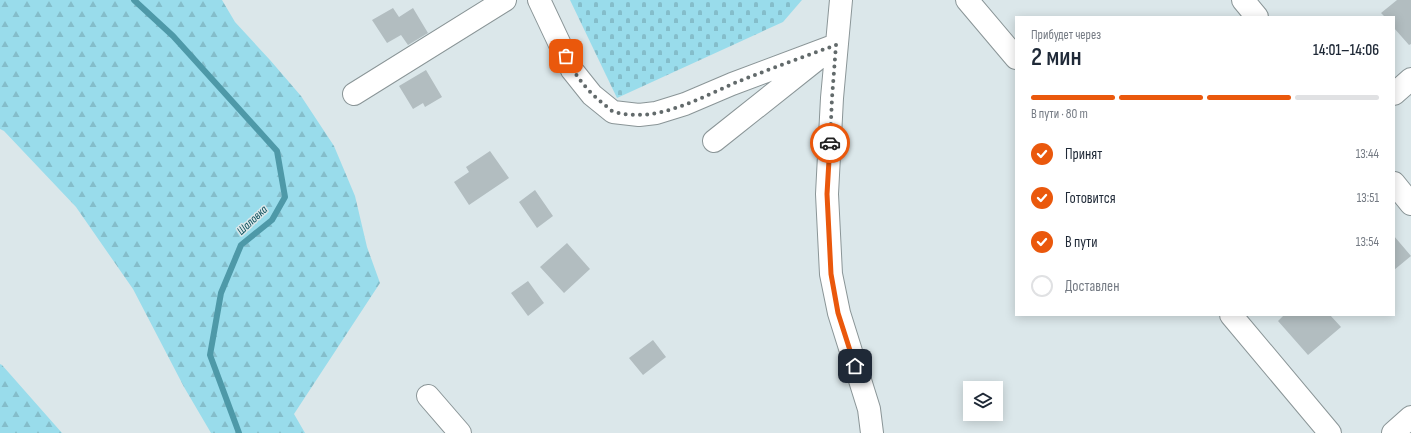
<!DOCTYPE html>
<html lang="ru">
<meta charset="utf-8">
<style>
body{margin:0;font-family:"Sofia Sans Condensed",sans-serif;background:#f6f6f7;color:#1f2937;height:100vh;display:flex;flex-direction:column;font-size:15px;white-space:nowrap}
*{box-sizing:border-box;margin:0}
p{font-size:13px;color:#747a83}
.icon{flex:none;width:22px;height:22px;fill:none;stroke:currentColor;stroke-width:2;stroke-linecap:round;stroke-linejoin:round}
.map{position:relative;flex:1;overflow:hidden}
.sheet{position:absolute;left:1015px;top:16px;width:380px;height:300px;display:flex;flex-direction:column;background:#fff;border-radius:0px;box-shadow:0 2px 10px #0003}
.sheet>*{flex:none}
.tools{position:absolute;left:963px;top:381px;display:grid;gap:8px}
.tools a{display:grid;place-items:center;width:40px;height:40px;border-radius:0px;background:#fff;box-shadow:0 2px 10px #0003;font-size:20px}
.pin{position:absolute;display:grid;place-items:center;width:34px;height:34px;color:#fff;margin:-17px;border-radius:8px;box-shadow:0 2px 6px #0006}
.courier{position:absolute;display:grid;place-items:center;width:40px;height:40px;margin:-20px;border:3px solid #ea580c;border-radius:50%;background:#fff;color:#222;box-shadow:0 1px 5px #0007}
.overview em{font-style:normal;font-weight:600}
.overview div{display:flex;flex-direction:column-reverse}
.overview{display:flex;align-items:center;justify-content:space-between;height:68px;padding:0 16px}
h1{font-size:26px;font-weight:600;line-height:30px}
.bar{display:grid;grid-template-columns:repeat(4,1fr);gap:6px 4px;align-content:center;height:48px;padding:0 16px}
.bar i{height:5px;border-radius:3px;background:#e0e1e3}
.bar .active{background:#ea580c}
.bar p{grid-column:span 4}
ol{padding:0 16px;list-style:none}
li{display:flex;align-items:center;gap:12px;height:44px}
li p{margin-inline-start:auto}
li .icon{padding:4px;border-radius:50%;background:#ea580c;color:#fff;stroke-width:4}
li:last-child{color:#747a83}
li i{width:22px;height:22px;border:2px solid #e0e1e3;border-radius:50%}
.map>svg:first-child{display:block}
.forest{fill:url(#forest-firs)}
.cemetery{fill:url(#cemetery-stones)}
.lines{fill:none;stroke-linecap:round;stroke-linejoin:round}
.stream{stroke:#4e99a8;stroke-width:6}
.building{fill:#b2bdc0}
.minor-casing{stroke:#8a9597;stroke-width:24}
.minor{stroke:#fff;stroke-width:22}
.done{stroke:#626a6b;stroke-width:4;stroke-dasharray:0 7.2}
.route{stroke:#ea580c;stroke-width:5}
.labels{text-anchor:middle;stroke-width:3;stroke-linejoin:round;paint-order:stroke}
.water-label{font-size:12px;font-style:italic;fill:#094d59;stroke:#dbe7ea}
</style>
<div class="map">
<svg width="1411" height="433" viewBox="0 0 1411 433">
<defs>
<pattern id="forest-firs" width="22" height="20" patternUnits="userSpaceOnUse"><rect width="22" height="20" fill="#99dceb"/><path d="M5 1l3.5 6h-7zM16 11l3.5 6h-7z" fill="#84bdca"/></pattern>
<pattern id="cemetery-stones" width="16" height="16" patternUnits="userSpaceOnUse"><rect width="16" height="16" fill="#99dceb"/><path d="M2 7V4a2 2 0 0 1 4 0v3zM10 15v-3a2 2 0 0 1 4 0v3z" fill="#84bdca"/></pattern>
</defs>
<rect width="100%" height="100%" fill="#dbe7ea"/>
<path class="forest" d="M0,0H222L235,22L270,60L301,96L334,146L355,196L367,247L380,283L294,414L305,433H211L184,387L133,289L76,207L4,131L0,129Z
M0,364L2,365L62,433H0Z"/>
<path class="cemetery" d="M570,0H802L783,22L617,98Z"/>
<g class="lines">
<path class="stream" d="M134,0L173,36L277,151L285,197L272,220L241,245L221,293L210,355L239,433"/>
</g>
<path class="building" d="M1397,0H1411V44L1409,45L1394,28V17H1385L1381,13Z
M393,8L399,17L413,8L428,33L408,45L401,35L387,43L372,20Z
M426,70L442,97L425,107L423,103L413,109L399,86Z
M490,151L509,178L469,205L454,182L469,172L466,167Z
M535,190L553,216L537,228L519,202Z
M1394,236L1411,256L1394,270Z
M567,243L590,269L564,293L540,267Z
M528,281L544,303L528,316L511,293Z
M1284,315H1330L1341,327L1308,355L1278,321Z
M653,340L666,357L643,375L629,358Z"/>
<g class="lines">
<defs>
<path id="minor" d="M539,0L572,70L592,95L613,112L639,115L656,113L685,104L732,84L836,45
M841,0L832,98L827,194L831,274L839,313L869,409L872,433
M967,0L1016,58
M1243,0L1257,17
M354,94L505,0
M1394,94L1411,79
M714,141L821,56
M1394,183L1411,204
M1231,315L1330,433
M428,396L460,433
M1393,433L1411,417"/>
</defs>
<use href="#minor" class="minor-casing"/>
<use href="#minor" class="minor"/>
</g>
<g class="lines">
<path class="done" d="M566,56C575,76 588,92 605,105C608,108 611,111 615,112C659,124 702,96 742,80C773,68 805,56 836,45L832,98L830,143"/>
<path class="route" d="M830,143L827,194L831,274L838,313L855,366"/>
</g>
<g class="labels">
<g class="water-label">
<text transform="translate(252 220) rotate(-43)" y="4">Шаловка</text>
</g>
</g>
</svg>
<div class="tools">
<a><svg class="icon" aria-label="layers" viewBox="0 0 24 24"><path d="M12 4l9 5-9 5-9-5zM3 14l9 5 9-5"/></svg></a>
</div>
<div class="pin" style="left:566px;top:56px;background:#ea580c"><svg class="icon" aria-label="bag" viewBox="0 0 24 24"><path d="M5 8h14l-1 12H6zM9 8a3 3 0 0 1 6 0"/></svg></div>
<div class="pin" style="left:855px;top:366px;background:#1f2937"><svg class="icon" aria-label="home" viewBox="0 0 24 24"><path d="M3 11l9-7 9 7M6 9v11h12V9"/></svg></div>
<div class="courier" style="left:830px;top:143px"><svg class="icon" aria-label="car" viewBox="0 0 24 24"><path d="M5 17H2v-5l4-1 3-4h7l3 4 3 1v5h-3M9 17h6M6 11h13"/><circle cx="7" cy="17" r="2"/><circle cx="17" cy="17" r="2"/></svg></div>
<section class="sheet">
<div class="overview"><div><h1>2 мин</h1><p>Прибудет через</p></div><em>14:01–14:06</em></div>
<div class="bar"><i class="active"></i><i class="active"></i><i class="active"></i><i></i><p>В пути · 80 m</p></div>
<ol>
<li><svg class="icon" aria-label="check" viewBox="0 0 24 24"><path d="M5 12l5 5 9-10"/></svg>Принят<p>13:44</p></li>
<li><svg class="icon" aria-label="check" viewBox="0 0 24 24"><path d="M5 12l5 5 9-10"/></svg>Готовится<p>13:51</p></li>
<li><svg class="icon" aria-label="check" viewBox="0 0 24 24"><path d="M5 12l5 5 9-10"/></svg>В пути<p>13:54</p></li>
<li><i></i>Доставлен</li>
</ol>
</section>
</div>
